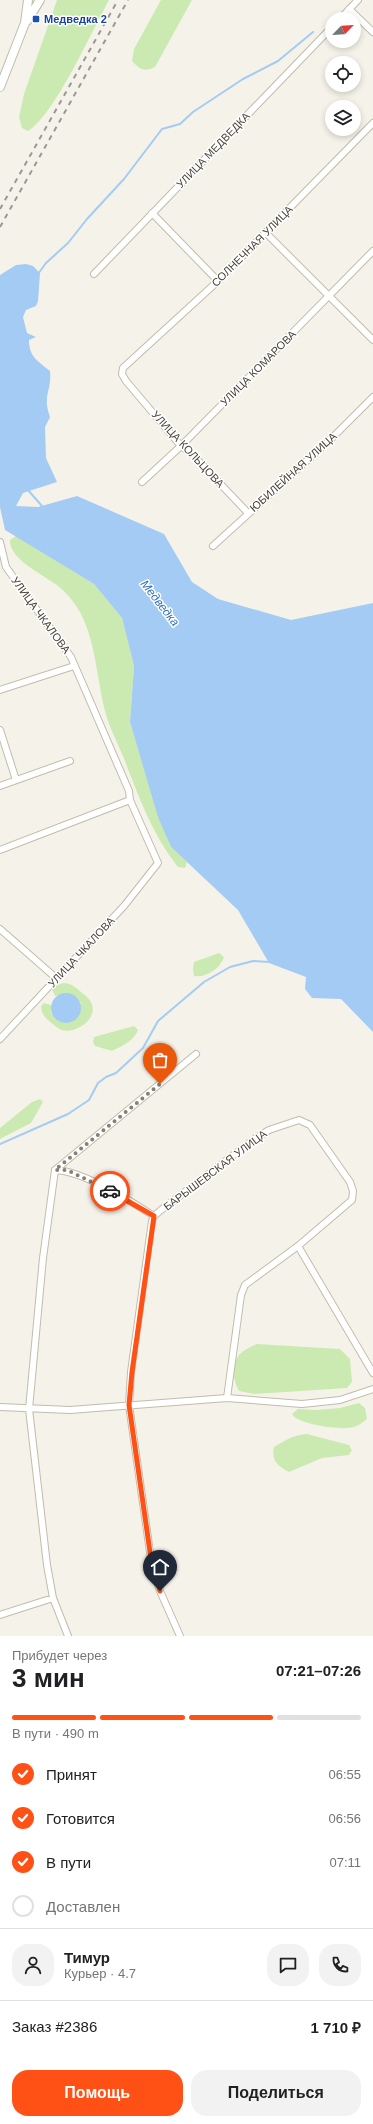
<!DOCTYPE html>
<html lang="ru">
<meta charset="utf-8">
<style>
body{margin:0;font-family:Arial,sans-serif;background:#f2f2f2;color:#202124;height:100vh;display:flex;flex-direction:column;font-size:15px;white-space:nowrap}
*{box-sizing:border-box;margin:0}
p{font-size:13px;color:#757577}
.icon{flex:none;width:22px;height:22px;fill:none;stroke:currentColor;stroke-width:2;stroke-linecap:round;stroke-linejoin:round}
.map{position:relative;height:1636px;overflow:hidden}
.drawer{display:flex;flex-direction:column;background:#fff;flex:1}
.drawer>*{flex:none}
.needle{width:26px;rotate:65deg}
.tools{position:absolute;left:325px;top:12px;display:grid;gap:8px}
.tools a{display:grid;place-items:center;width:36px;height:36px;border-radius:50%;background:#fff;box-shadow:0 2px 6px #0003;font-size:20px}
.pin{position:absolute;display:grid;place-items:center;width:34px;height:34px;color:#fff;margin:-41px -17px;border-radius:50% 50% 50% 0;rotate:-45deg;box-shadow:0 0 4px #0007}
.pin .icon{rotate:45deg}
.courier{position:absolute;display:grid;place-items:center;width:40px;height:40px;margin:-20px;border:3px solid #ff5116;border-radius:50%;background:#fff;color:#222;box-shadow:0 1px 5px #0007}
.summary em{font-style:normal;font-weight:800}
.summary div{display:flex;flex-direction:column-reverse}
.summary{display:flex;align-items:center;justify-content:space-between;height:68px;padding:0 12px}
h1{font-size:26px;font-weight:800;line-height:30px}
.bar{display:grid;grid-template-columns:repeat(4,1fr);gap:6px 4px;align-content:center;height:48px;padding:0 12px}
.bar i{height:5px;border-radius:3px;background:#e0e0e0}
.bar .current{background:#ff5116}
.bar p{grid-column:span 4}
.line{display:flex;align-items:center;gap:10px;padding:0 12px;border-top:1px solid #e0e0e0}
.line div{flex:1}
.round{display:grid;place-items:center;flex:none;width:42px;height:42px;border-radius:16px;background:#f2f2f2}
ol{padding:0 12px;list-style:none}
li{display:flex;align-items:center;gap:12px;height:44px}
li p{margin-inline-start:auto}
li .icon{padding:4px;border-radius:50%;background:#ff5116;color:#fff;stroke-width:4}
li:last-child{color:#757577}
li i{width:22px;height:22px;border:2px solid #e0e0e0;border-radius:50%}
.button{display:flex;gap:8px;margin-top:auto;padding:8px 12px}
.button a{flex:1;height:46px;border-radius:16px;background:#ff5116;color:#fff;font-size:16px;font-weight:800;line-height:46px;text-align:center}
.button a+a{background:#f2f2f2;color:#202124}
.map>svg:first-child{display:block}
.green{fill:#cbeab1}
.water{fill:#a4cbf3}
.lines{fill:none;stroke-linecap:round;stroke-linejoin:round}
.stream{stroke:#a4cbf3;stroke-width:2}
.minor-casing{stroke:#c1bcab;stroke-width:8}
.tertiary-casing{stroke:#c1bcab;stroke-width:10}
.minor{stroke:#fff;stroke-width:6}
.tertiary{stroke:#fff;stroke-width:8}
.rail{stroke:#989898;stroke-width:2;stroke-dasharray:5 5;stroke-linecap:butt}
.done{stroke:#858175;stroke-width:4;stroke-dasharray:0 7.2}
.route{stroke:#ff5116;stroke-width:5}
.transit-dot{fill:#1a4fb4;stroke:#fff;stroke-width:1.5}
.labels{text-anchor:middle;stroke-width:3;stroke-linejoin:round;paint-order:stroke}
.transit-label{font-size:11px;font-weight:bold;fill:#164399;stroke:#fff;text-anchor:start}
.street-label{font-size:11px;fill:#494437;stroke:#fff}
.water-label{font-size:12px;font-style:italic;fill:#2c6fba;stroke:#fff}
</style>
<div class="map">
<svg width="373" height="1636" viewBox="0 0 373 1636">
<rect width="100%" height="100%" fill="#f5f3e9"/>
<path class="green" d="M57,0H109C92,31 54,116 28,131L22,128L19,117L24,94Z
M161,0H192L155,67C144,72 140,70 132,61L134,49Z
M16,536L94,584L122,618L134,666L130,722L159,817L171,847L187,862L185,868L178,867C152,834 138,795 123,756C117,742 109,726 105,711C97,679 96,644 81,614C75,603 68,594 58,586C44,575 9,560 10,540Z
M219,953L224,957C220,969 206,978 194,976L193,970L194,962Z
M65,983C74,984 79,991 86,996C106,1014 77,1035 62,1030C58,1029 53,1024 49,1021C44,1017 41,1012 41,1006L44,1003L51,1005V1014L81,1003L73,995L66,994L55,996L52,989L59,984Z
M134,1026L138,1030C134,1041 122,1046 112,1051L95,1046L93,1042L94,1037Z
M40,1099L43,1102L31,1123L0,1139V1128L32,1102Z
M257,1344L340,1349L350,1359L352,1382L347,1388L254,1394L239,1391C232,1380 231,1362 241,1353C245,1349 252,1346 257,1344Z
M359,1403L365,1408L367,1419C361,1424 355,1428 347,1428C335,1429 297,1424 292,1414L298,1409L316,1410L340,1408Z
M307,1434L349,1445L352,1450L349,1455L322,1458L289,1472C278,1466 271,1461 274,1447C286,1440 293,1435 307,1434Z"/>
<path class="water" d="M26,264L33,266L40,273L38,301L36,306L26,310L23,317L27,333L36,337L29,340C29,357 38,361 50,371C52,391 42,396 50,417L45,427L46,458L57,482L23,493L16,506L38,507L77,496L164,534L192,582L218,599L291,620L373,603V1032L341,999L312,998L305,989L306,977L269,963L238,910L171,847L158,817L130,722L134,666L122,618L94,584L5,530L0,507V275L16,265Z
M51 1008a15 15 0 1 1 30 0a15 15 0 1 1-30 0Z"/>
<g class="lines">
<path class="stream" d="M38,274L46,263L68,243L87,219L124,179L162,129L180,124L193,112L243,79L278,61L313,32
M27,489L42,506
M0,1144L68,1114L89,1100L98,1083L106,1077L116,1073L143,1048L158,1021L204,982L230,967L253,961L269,962"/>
<defs>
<path id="minor" d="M349,9L373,32
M340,19L358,0
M152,213L218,281
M266,233L373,340
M94,274L332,27
M142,482L181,446L373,251
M248,513L191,453L181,446L126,381L122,374L123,368L218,281L373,123
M0,542L6,567L71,657L129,791L130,800L158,863L124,906L0,1039
M213,546L333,437L373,397
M0,690L74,666
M0,730L16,780
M0,786L70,761
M0,850L130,800
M0,929L56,978
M55,1170C83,1171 129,1200 154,1216
M298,1246L373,1373
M0,1407L70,1410L227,1398L302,1404L340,1400L373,1389
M0,1615L53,1598
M68,1636L53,1598L47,1565L29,1409L43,1258L55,1170L196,1054
M180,1636L160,1591L152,1566L129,1405L131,1372L152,1221L154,1216L161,1210L256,1138L269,1130L299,1120L310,1125L350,1182L353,1191L352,1200L298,1246L245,1285L241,1295L227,1398"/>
<path id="tertiary" d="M27,21L40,0
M0,87L25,23L28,0"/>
</defs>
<use href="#minor" class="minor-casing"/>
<use href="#tertiary" class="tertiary-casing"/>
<use href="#minor" class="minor"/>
<use href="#tertiary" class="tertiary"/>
<path class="rail" d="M0,209L118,0
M0,227L128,0"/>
</g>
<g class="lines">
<path class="done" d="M110,1191L67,1170H55L160,1084"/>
<path class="route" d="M110,1191L154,1216L132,1372L129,1405L152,1566L160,1591"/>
</g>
<rect class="transit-dot" x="32" y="15" width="8" height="8" rx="2"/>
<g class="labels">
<g class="transit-label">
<text x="44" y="23">Медведка 2</text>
</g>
<g class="street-label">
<text transform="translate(213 150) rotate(-46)" y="4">УЛИЦА МЕДВЕДКА</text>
<text transform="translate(252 246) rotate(-45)" y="4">СОЛНЕЧНАЯ УЛИЦА</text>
<text transform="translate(258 368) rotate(-45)" y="4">УЛИЦА КОМАРОВА</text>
<text transform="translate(188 449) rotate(47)" y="4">УЛИЦА КОЛЬЦОВА</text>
<text transform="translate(293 472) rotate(-42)" y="4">ЮБИЛЕЙНАЯ УЛИЦА</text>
<text transform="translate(41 615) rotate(54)" y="4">УЛИЦА ЧКАЛОВА</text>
<text transform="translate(81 952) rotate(-47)" y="4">УЛИЦА ЧКАЛОВА</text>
<text transform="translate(215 1170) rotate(-37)" y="4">БАРЫШЕВСКАЯ УЛИЦА</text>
</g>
<g class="water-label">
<text transform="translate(160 603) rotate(52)" y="4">Медведка</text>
</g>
</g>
</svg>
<div class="tools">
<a><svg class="needle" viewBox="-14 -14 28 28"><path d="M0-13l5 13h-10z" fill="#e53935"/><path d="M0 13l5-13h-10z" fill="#757577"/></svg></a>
<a><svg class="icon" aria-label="locate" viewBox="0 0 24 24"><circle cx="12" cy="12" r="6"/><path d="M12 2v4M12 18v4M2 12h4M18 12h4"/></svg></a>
<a><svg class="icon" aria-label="layers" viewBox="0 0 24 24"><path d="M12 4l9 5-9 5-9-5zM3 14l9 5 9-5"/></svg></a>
</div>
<div class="pin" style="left:160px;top:1084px;background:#ea580c"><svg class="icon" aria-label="bag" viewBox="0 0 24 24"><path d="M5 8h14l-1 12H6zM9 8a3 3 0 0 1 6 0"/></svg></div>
<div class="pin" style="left:160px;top:1591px;background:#1f2937"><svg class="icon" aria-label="home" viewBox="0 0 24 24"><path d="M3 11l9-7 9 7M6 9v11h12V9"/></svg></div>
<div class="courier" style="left:110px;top:1191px"><svg class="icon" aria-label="car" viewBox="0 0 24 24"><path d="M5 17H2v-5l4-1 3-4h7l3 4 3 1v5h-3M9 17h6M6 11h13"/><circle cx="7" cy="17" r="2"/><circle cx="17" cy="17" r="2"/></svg></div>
</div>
<section class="drawer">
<div class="summary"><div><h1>3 мин</h1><p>Прибудет через</p></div><em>07:21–07:26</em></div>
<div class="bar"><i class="current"></i><i class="current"></i><i class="current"></i><i></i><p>В пути · 490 m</p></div>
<ol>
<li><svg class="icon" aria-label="check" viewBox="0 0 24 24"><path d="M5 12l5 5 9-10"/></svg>Принят<p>06:55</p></li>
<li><svg class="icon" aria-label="check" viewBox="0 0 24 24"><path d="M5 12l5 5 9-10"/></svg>Готовится<p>06:56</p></li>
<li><svg class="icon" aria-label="check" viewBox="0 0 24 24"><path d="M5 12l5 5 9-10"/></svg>В пути<p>07:11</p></li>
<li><i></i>Доставлен</li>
</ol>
<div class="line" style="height:72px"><a class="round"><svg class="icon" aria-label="person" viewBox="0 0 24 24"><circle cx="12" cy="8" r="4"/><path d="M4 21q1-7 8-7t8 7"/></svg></a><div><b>Тимур</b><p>Курьер · 4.7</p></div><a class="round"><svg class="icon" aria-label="chat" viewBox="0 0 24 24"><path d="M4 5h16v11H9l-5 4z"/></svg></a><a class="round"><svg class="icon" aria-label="phone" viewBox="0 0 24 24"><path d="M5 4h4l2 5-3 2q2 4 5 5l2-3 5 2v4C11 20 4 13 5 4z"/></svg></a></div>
<div class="line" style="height:52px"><div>Заказ #2386</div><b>1 710 ₽</b></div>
<div class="button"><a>Помощь</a><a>Поделиться</a></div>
</section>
